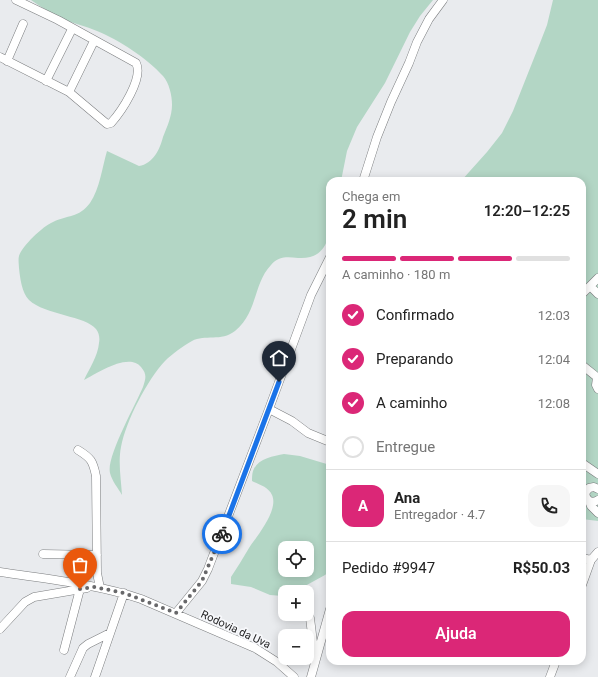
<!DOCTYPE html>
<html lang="pt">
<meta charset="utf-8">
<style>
body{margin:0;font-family:Roboto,sans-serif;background:#f6f6f6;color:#222;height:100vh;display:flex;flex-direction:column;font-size:15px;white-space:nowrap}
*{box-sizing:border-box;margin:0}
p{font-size:13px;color:#767676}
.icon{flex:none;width:22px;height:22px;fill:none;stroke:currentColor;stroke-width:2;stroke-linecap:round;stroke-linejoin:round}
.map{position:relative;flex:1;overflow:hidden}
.sheet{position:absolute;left:326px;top:177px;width:260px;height:488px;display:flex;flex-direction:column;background:#fff;border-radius:12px;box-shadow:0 2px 10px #0003}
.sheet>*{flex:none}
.fabs{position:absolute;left:278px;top:541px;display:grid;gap:8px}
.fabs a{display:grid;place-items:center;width:36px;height:36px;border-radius:8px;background:#fff;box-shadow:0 2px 10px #0003;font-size:20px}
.pin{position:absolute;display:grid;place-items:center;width:34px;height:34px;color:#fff;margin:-41px -17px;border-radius:50% 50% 50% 0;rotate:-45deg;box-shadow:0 0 4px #0007}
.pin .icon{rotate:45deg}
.courier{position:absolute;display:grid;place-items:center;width:40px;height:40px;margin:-20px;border:3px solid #1a73e8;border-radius:50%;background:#fff;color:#222;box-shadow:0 1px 5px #0007}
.overview em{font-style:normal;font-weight:600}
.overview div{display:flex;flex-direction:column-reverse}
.overview{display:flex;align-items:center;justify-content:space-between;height:68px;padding:0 16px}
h1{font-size:26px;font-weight:600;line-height:30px}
.bar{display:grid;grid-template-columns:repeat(4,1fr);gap:6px 4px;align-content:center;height:48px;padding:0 16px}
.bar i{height:5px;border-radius:3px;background:#e0e0e0}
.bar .current{background:#db2777}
.bar p{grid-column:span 4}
.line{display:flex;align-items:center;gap:10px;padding:0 16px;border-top:1px solid #e0e0e0}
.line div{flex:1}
.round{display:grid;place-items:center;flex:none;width:42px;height:42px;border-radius:12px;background:#f6f6f6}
ol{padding:0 16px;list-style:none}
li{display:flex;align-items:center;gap:12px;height:44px}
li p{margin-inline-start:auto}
li .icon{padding:4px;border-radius:50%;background:#db2777;color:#fff;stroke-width:4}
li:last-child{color:#767676}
li i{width:22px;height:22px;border:2px solid #e0e0e0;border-radius:50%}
.action{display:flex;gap:8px;margin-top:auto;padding:8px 16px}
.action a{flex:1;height:46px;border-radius:12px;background:#db2777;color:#fff;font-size:16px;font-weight:600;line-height:46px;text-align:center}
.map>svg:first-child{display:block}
.green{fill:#b3d6c5;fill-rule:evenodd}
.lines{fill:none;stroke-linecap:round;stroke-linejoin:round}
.minor-casing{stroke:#7b7d7f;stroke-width:9}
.minor{stroke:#fff;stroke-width:8}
.done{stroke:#68686a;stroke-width:4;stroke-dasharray:0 7.2}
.route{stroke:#1a73e8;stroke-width:5}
.labels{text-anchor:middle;stroke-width:3.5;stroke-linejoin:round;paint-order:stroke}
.street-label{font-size:11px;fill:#222223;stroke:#f7f8fb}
</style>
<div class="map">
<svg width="598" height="677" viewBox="0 0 598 677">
<rect width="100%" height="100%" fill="#e9ebee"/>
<path class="green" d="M31,0H433L420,16L410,32L385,83L357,127L347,151L341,181H330C330,208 340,261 298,258C287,257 279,256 271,265C253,284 258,312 235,331C221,342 205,334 192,341C183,346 172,354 165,361C147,380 126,421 121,447C118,462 121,479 122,495C118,488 112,481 110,473C106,457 136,404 143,387C146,378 147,374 141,367C129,352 97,373 84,380C89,369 98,356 99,343C100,338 99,333 96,329C86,316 45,315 29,300C22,293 20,278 19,268C19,265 18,260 19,256C22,246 43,226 53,222C67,215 79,218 90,203C100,188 102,168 107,151L139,166C153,164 160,149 163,137C167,127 172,116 172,105C172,95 169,83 163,76C147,58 119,40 97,31C86,26 74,24 63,19C52,14 41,7 31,0Z
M553,0H598V521L582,519V181H461L487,152L502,133L513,111L540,43L547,25Z
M284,454L300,456L330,465V571L325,575L294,592H285V595L283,596L270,595L251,587L231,584V577C237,568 243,558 249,548C257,536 279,510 272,495C269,487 258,484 252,481C252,478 252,474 253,471C257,459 273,456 284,454ZM285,548H307V570H285Z"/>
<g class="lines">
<defs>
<path id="minor" d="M0,57L69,92L107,124L111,123C121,112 144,78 136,63L58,20L16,0
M7,61L23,24
M46,81L72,29
M69,92L94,41
M363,181L377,137L391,102L409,63L417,42L429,19L443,0
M590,286L598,294
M582,294L598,278
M582,365L598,378
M597,378L596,385L598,389
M269,409L292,421L308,433L330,442
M78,450C91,458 93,461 96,476L97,573L100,588
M582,463L598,474
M598,489L594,487L589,488L585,493C586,501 592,504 598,500
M589,501L591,506L598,513
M43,554L97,555
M582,558L591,560
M0,572C46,579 97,584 141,599L255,648L277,662L294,677
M582,585L591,560L598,552
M176,613L202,581L208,569L269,409L311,295L330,257
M310,618L315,659
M0,629L25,602L34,597L87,588
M64,650L80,589
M70,677L83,648L88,644L110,633
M95,677L124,593
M311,677L330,609
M550,677L556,661"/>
</defs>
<use href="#minor" class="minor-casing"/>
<use href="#minor" class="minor"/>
</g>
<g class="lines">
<path class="done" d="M80,589L94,587L124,593L176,613L202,581L222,534"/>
<path class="route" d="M222,534L279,382"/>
</g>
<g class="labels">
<g class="street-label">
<text transform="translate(236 629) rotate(25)" y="4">Rodovia da Uva</text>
</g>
</g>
</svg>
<div class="fabs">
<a><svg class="icon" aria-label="locate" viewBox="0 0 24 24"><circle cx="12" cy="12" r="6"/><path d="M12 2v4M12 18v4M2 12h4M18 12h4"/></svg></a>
<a>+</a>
<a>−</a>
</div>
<div class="pin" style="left:80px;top:589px;background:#ea580c"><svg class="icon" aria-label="bag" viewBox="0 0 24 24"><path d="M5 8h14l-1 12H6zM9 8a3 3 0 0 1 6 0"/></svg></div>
<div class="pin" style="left:279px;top:382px;background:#1f2937"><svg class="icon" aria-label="home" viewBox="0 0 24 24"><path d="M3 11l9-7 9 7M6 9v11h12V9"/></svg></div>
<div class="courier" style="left:222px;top:534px"><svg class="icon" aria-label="bike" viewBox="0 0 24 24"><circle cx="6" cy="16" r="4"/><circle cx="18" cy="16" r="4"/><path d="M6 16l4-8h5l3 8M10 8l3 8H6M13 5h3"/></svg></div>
<section class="sheet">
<div class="overview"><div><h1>2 min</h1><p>Chega em</p></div><em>12:20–12:25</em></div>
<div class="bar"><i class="current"></i><i class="current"></i><i class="current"></i><i></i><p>A caminho · 180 m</p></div>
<ol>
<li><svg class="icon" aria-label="check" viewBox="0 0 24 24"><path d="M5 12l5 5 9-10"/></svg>Confirmado<p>12:03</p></li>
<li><svg class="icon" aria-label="check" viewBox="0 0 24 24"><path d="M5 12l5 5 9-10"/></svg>Preparando<p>12:04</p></li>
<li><svg class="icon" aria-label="check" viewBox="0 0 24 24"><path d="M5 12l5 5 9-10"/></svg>A caminho<p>12:08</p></li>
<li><i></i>Entregue</li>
</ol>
<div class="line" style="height:72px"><b class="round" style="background:#db2777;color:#fff">A</b><div><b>Ana</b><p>Entregador · 4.7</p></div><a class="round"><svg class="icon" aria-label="phone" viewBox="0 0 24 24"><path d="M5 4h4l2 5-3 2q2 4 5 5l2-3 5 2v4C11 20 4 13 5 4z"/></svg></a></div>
<div class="line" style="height:52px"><div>Pedido #9947</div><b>R$50.03</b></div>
<div class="action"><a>Ajuda</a></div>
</section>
</div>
